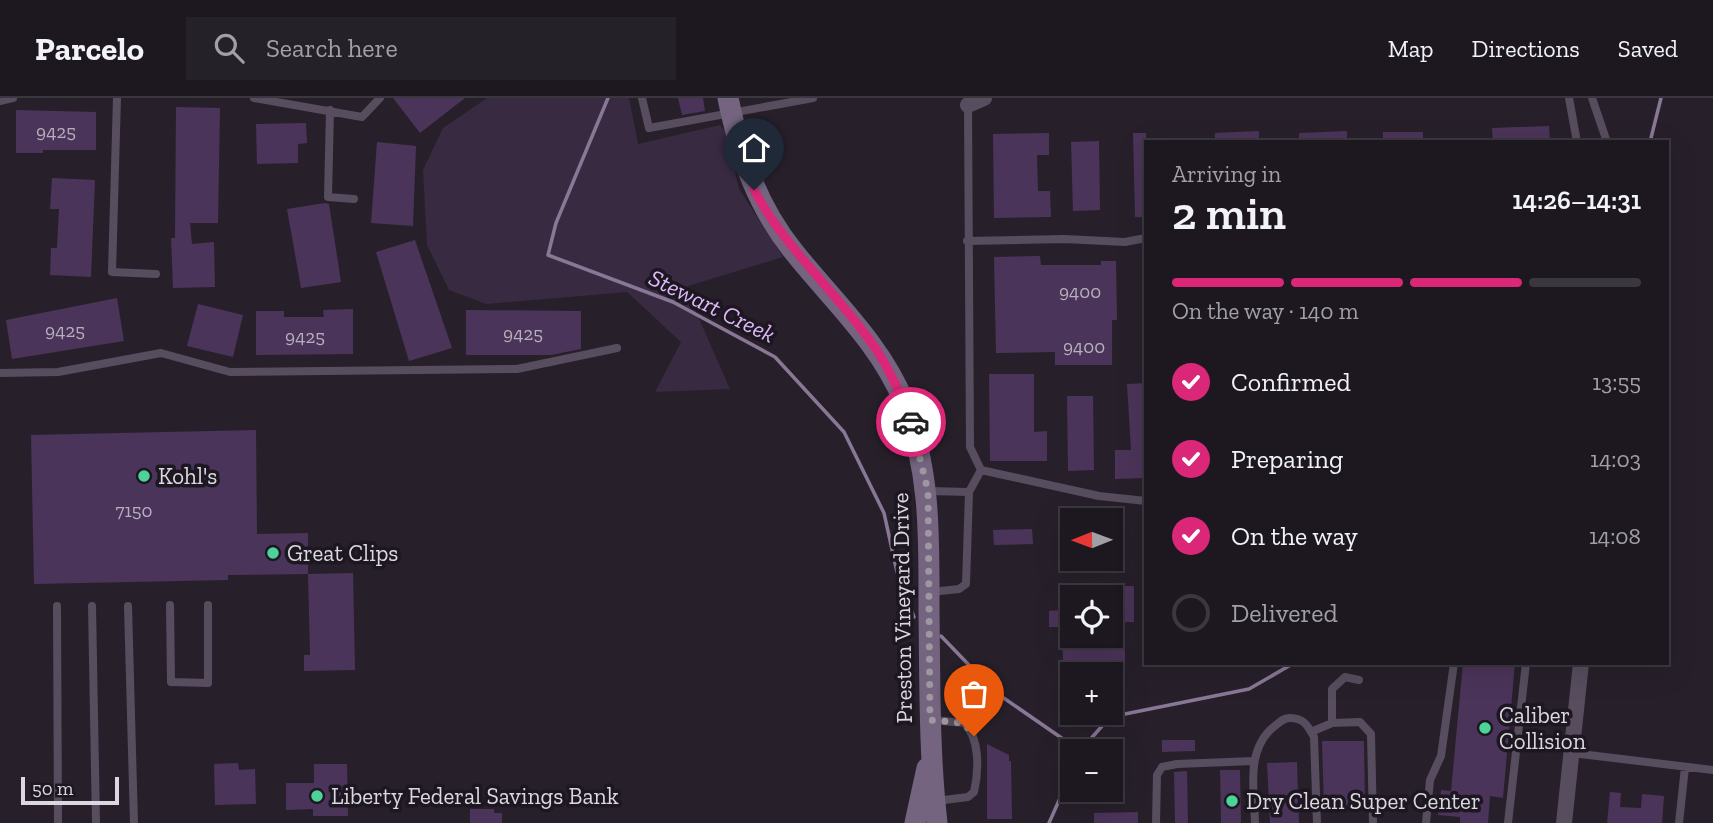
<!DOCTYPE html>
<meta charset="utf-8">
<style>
body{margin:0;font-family:"Zilla Slab",serif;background:#252129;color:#f1f3f6;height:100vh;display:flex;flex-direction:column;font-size:26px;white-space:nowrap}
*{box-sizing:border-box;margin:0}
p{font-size:23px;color:#a0a0a5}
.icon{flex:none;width:38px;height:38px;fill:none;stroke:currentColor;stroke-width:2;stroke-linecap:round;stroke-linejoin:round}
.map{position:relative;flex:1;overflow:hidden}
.drawer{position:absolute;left:1144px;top:42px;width:525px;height:525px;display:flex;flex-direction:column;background:#1d1820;border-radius:0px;box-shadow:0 7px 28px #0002,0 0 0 2px #3b373e}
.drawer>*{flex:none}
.needle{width:46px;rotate:269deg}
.tools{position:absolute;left:1060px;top:410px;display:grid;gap:14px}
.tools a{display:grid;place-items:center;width:63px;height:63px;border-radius:0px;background:#1d1820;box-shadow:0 7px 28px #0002,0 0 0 2px #3b373e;font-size:35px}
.scale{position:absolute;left:21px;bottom:18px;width:98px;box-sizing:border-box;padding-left:7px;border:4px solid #dcd8df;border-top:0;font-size:19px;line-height:24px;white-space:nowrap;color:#dcd8df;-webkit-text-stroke:5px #1d1721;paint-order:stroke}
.pin{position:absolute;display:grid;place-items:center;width:60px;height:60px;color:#fff;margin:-72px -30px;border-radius:50% 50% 50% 0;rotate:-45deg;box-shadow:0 0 7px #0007}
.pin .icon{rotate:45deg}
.courier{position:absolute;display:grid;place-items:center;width:70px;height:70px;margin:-35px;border:5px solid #db2777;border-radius:50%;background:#fff;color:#222;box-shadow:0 2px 9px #0007}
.summary em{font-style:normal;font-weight:600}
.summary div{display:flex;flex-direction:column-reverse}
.summary{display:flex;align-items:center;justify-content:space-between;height:119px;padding:0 28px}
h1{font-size:46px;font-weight:600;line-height:52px}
.bar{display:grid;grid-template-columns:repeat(4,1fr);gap:10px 7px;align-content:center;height:84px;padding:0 28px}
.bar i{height:9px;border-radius:5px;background:#3b373e}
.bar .on{background:#db2777}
.bar p{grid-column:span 4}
ol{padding:0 28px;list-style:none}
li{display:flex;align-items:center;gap:21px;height:77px}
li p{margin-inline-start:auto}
li .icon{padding:7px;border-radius:50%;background:#db2777;color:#fff;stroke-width:4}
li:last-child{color:#a0a0a5}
li i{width:38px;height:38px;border:4px solid #3b373e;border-radius:50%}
header{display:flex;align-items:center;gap:42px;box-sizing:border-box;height:98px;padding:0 35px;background:#1d1820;border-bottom:2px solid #3b373e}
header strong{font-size:33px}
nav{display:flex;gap:38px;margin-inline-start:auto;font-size:24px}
.search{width:490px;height:63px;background:#252129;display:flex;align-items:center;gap:18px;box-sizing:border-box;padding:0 24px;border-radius:0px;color:#a0a0a5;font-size:26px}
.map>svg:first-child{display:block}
.green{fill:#382a41}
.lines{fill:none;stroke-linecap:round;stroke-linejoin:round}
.stream{stroke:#897796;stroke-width:3.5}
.building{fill:#4b3459;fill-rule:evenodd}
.lane{stroke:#574d5e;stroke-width:8}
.street{stroke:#574d5e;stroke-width:16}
.secondary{stroke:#746480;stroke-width:21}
.done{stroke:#9d98a0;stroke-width:7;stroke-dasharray:0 12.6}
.route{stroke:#db2777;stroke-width:9}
.poi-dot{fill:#4dd39a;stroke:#1d1721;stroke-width:2.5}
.labels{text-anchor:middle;stroke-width:7;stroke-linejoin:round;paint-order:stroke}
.number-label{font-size:19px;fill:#b8afbe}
.poi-label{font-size:23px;fill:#dcd8df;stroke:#1d1721;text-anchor:start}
.street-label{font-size:23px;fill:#dcd8df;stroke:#1d1721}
.water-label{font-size:24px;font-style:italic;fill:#dfb8f9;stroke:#1d1721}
</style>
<header>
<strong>Parcelo</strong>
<div class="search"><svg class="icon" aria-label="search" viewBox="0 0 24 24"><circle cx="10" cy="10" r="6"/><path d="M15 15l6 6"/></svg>Search here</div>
<nav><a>Map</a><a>Directions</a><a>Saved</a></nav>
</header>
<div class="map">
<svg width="1713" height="725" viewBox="0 0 1713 725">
<rect width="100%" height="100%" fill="#27202b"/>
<path class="green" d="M487,0H629L638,46L720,27L726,34L739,91L783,159L685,189L730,291L655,294L681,244L627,194L486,206L449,192L427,147L423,72L443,30Z"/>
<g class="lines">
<path class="stream" d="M608,0L556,125L548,157L673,204L775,259L844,334L884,415L897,474L914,519
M1650,44L1661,0
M941,538L995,594L1079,652
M1080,653L1110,619L1249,591L1294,565
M1049,725L1073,671"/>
</g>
<path class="building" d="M393,0H465L420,35Z
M678,0H703L705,13L682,17Z
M176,9L220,10L218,125H190L192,146L214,144L215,189L173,190L171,140H175Z
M16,12L96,14V52H43V55H16Z
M306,25L307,45L298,46V65L257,66L256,26Z
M1549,28L1550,44H1493L1492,30Z
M1259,33V44H1215V35Z
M1347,33V44H1299V35Z
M1383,34H1423V44H1383Z
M1049,35V57H1037L1038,93H1050L1051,119L994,120L993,36Z
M1133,35H1146V119H1135Z
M1099,43L1100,112L1073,113L1071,44Z
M377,44L416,48L413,128L371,125Z
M52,80L95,82L91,179L50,177L51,150H57L59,111H50Z
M325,105L329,106L341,184L301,190L287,111Z
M415,142L452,250L409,263L376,154Z
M1040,158L1041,167H1101V163H1116L1117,222H1112V267H1055V254L996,255L994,159Z
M117,200L124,243L12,261L6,222Z
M198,206L243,217L233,259L187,248Z
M353,211V256L256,257V213H284V219H324L323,212Z
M466,212L581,213V251L551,257H466Z
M989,276H1034V334L1047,333V363H990Z
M1146,285V380L1115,381V352H1131L1127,286Z
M1067,298H1093L1094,372L1068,373Z
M256,332L257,436L308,435V476L228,477V482L34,486L31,337Z
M1032,431L1033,446L994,447L993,432Z
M353,475L355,572L304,573V557H310L308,476Z
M1134,488V524H1125V565L1063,566L1062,529H1049V513L1062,512V489ZM1073,499H1111V537H1073Z
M1463,565H1515L1503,700L1490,698L1488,725H1460V719L1438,717L1441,692L1451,693Z
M1162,642H1195V653L1162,654Z
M1322,643H1364L1365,710H1324Z
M987,646L1009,657V663H1011L1012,721H987Z
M1297,664L1299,725H1270L1267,665Z
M238,665L239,672L255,671L256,706L215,707L214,666Z
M314,666H347L348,718H313V711L286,712V685H314Z
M1220,672H1240L1241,725H1221Z
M1187,673L1188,725H1175L1174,674Z
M1610,694L1621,695L1620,709L1641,710L1642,696L1664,698L1662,725H1607Z
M470,711H494V715H502V725H470Z
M1138,714V725H1094V715Z"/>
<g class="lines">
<path class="lane" d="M117,0L112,174L156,176
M254,0L362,19L380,0
M642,0L649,30L813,0
M1569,0L1577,44
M1592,0L1607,44
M0,3L13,0
M330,12L328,99L354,101
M967,143L1064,141L1125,144L1146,140
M0,275L58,274L161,255L230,274L517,271L617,250
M981,372L1099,398L1146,403
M928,393L969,394
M931,494L959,491L966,486L969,394L981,372L970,349L968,7
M170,507L171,584L208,585V507
M57,508L58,725
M92,508L96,725
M128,508L134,725
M1359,582L1345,579L1332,591V625L1360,624L1371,636L1373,725
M933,622L964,625C980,640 979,673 974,694L968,699L936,703
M1311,634L1332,625
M1572,655L1713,672
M1156,725L1157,677L1162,669L1177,666L1253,663
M1255,725C1254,691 1245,650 1276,627C1281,623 1284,620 1290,620C1304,620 1308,628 1314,639L1317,725
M1426,725L1430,682L1441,658L1454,565
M1508,725L1526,565
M1679,725L1685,669"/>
<path class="street" d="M968,7L984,0
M1564,725L1581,565"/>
<path class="secondary" d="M728,0C740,58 757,108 794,154C833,203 880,245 904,304C931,375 929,438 929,513C930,584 929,655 937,725
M915,725L927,670"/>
</g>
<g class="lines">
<path class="done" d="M911,324L928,393L930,622L964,625L974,638"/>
<path class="route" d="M754,92C786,152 838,195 876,251C891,274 902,299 911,324"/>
</g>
<g class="poi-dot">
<circle cx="144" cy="378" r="7"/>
<circle cx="273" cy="455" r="7"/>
<circle cx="1485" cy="630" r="7"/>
<circle cx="317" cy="698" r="7"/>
<circle cx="1232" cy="703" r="7"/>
</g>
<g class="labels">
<g class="number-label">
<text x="56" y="40">9425</text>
<text x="1080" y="200">9400</text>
<text x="65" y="239">9425</text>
<text x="523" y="242">9425</text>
<text x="305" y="245">9425</text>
<text x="1084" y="255">9400</text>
<text x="134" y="419">7150</text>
</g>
<g class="poi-label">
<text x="158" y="386">Kohl's</text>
<text x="287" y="463">Great Clips</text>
<text x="1499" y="625">Caliber<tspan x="1499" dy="26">Collision</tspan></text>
<text x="331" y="706">Liberty Federal Savings Bank</text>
<text x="1246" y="711">Dry Clean Super Center</text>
</g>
<g class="street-label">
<text transform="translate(902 510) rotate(-91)" y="8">Preston Vineyard Drive</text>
</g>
<g class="water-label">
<text transform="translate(712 208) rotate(26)" y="8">Stewart Creek</text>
</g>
</g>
</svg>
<div class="tools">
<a><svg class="needle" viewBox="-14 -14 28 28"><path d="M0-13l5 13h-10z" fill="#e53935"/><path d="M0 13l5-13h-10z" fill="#a0a0a5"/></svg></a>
<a><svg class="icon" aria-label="locate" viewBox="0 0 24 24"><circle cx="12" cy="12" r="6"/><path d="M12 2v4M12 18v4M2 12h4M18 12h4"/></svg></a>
<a>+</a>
<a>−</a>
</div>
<div class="scale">50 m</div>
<div class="pin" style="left:974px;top:638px;background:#ea580c"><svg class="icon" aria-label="bag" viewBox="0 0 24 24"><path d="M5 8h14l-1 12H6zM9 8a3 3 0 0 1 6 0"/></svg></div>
<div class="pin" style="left:754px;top:92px;background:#1f2937"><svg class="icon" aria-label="home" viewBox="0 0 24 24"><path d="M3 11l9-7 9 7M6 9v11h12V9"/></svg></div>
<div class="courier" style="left:911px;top:324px"><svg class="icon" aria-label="car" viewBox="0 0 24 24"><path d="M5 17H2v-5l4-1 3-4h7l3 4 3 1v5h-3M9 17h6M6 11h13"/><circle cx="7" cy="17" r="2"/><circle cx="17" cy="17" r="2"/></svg></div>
<section class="drawer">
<div class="summary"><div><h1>2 min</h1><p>Arriving in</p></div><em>14:26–14:31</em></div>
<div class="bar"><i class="on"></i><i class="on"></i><i class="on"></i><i></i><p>On the way · 140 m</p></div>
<ol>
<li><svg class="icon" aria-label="check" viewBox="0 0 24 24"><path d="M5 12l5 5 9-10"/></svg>Confirmed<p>13:55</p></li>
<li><svg class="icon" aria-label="check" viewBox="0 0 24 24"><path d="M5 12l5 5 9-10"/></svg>Preparing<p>14:03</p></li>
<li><svg class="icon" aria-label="check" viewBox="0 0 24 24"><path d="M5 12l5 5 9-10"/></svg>On the way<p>14:08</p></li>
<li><i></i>Delivered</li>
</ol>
</section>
</div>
